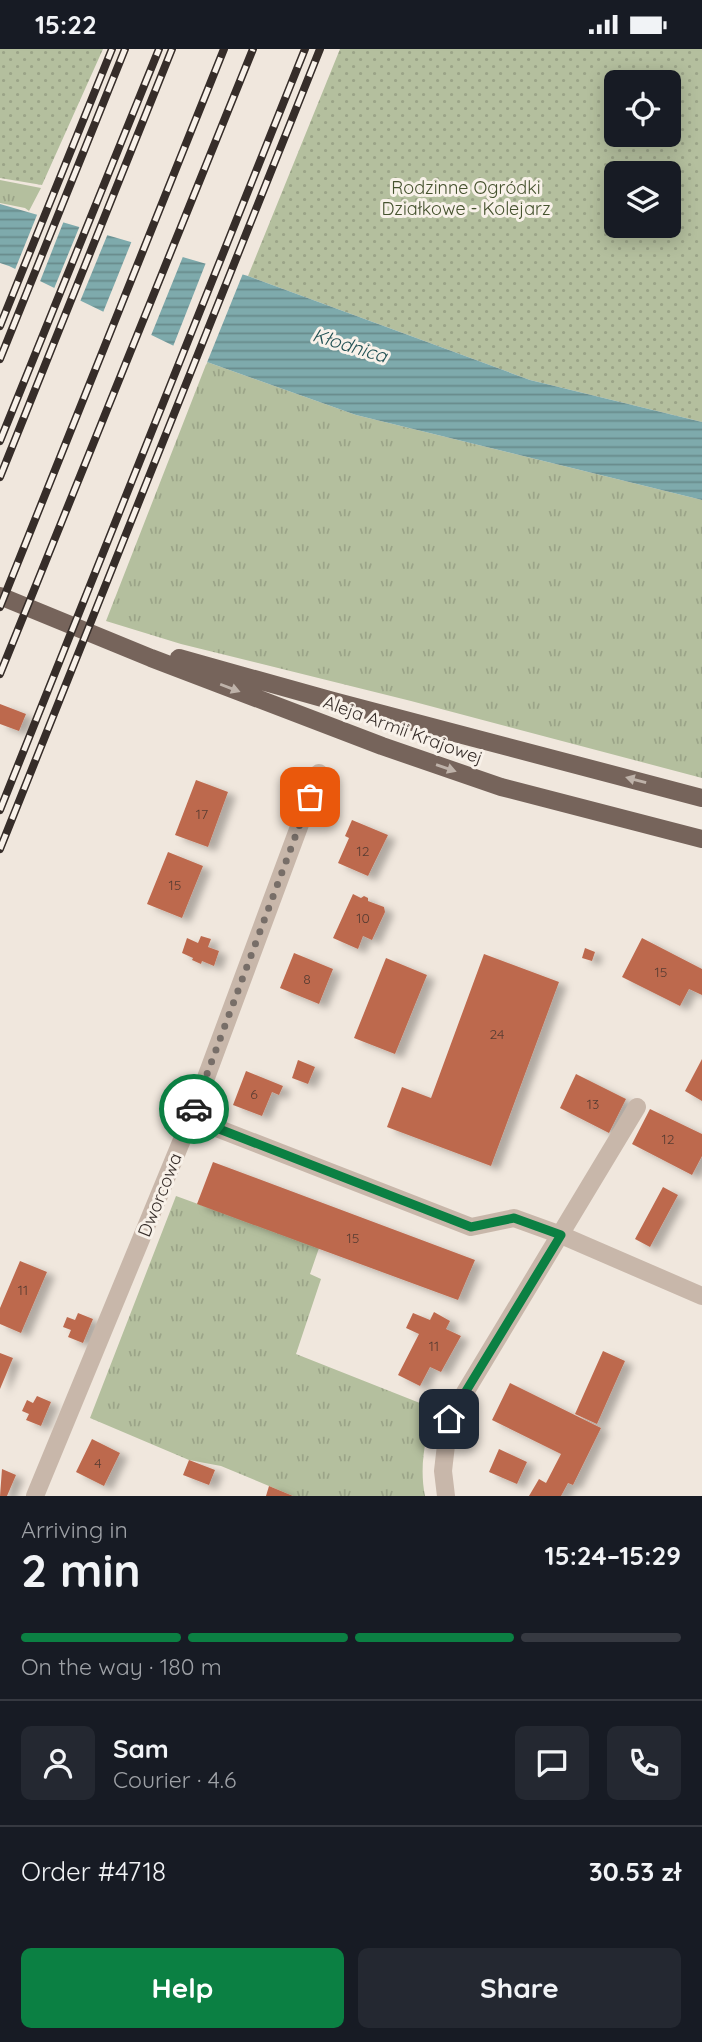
<!DOCTYPE html>
<meta charset="utf-8">
<style>
body{margin:0;font-family:Quicksand,sans-serif;background:#242831;color:#f1f3f6;height:100vh;display:flex;flex-direction:column;font-size:26px;white-space:nowrap}
*{box-sizing:border-box;margin:0}
p{font-size:23px;color:#9ea1a6}
.icon{flex:none;width:38px;height:38px;fill:none;stroke:currentColor;stroke-width:2;stroke-linecap:round;stroke-linejoin:round}
.map{position:relative;height:1447px;overflow:hidden}
.panel{display:flex;flex-direction:column;background:#171b24;flex:1}
.panel>*{flex:none}
.tools{position:absolute;left:604px;top:21px;display:grid;gap:14px}
.tools a{display:grid;place-items:center;width:77px;height:77px;border-radius:10px;background:#171b24;box-shadow:0 4px 18px #0003;font-size:35px}
.pin{position:absolute;display:grid;place-items:center;width:60px;height:60px;color:#fff;margin:-30px;border-radius:14px;box-shadow:0 4px 10px #0006}
.courier{position:absolute;display:grid;place-items:center;width:70px;height:70px;margin:-35px;border:5px solid #0b8043;border-radius:50%;background:#fff;color:#222;box-shadow:0 2px 9px #0007}
.summary em{font-style:normal;font-weight:700}
.summary div{display:flex;flex-direction:column-reverse}
.summary{display:flex;align-items:center;justify-content:space-between;height:119px;padding:0 21px}
h1{font-size:46px;font-weight:700;line-height:52px}
.bar{display:grid;grid-template-columns:repeat(4,1fr);gap:10px 7px;align-content:center;height:84px;padding:0 21px}
.bar i{height:9px;border-radius:5px;background:#363941}
.bar .selected{background:#0b8043}
.bar p{grid-column:span 4}
.line{display:flex;align-items:center;gap:18px;padding:0 21px;border-top:2px solid #363941}
.line div{flex:1}
.round{display:grid;place-items:center;flex:none;width:74px;height:74px;border-radius:10px;background:#242831}
.primary-button{display:flex;gap:14px;margin-top:auto;padding:14px 21px}
.primary-button a{flex:1;height:80px;border-radius:10px;background:#0b8043;color:#fff;font-size:28px;font-weight:700;line-height:80px;text-align:center}
.primary-button a+a{background:#242831;color:#f1f3f6}
.status{display:flex;justify-content:space-between;align-items:center;height:49px;padding:0 35px;background:#171b24;direction:ltr}
.status svg{height:19px;fill:currentColor}
.map>svg:first-child{display:block}
.grass{fill:url(#grass-tufts)}
.garden{fill:url(#garden-dots);fill-rule:evenodd}
.water{fill:url(#water-rules)}
.pier{fill:#f0e7dd}
.building{fill:#bd694e;filter:url(#shadow)}
.lines{fill:none;stroke-linecap:round;stroke-linejoin:round}
.street{stroke:#c8b7aa;stroke-width:18}
.primary{stroke:#76645b;stroke-width:18}
.rail-casing{stroke:#362d29;stroke-width:8}
.rail{stroke:#f8f1e9;stroke-width:5;stroke-dasharray:16;stroke-linecap:butt}
.oneway{fill:#beb2a9}
.done{stroke:#776e68;stroke-width:7;stroke-dasharray:0 12.6}
.route{stroke:#0b8043;stroke-width:9}
.labels{text-anchor:middle;stroke-width:6;stroke-linejoin:round;paint-order:stroke}
.number-label{font-size:14px;fill:#583c32}
.park-label{font-size:18px;fill:#45522e;stroke:#f8f1e9}
.street-label{font-size:18px;fill:#362d29;stroke:#f8f1e9}
.water-label{font-size:19px;font-style:italic;fill:#215154;stroke:#f8f1e9}
</style>
<div class="status"><b>15:22</b><svg viewBox="0 0 49 12"><path d="M0 12V9h3v3zM5 12V6h3v6zM10 12V3h3v9zM15 12V0h3v12zM26 1h20v11H26zM47 4h2v5h-2z"/></svg></div>
<div class="map">
<svg width="702" height="1447" viewBox="0 0 702 1447">
<defs>
<pattern id="grass-tufts" width="24" height="20" patternUnits="userSpaceOnUse" patternTransform="scale(1.75)"><rect width="24" height="20" fill="#b4bf9e"/><path d="M3 7l-1-3M5 7V3M7 7l1-3M15 17l-1-3M17 17v-4M19 17l1-3" fill="none" stroke="#9ba488"/></pattern>
<pattern id="garden-dots" width="8" height="8" patternUnits="userSpaceOnUse" patternTransform="scale(1.75)"><rect width="8" height="8" fill="#b4bf9e"/><path d="M2 2h.1M6 6h.1" fill="none" stroke="#9ba488" stroke-width="1.8" stroke-linecap="round"/></pattern>
<pattern id="water-rules" width="6" height="5" patternUnits="userSpaceOnUse" patternTransform="scale(1.75)"><rect width="6" height="5" fill="#7eaaac"/><path d="M0 2.5h6" fill="none" stroke="#688b8c"/></pattern>
<filter id="shadow"><feDropShadow dx="8" dy="4.5" stdDeviation="3.5" flood-color="#0004"/></filter>
</defs>
<rect width="100%" height="100%" fill="#f0e7dd"/>
<path class="grass" d="M0,131L41,139L29,162L25,159L0,154Z
M207,313L356,366L702,451V729L411,652L181,595L106,572Z
M176,1147L319,1199L310,1225L321,1230L296,1305L435,1360C425,1388 419,1417 425,1447H293L221,1417L189,1411L90,1369Z"/>
<path class="garden" d="M0,0H103L42,136L0,129Z
M340,0H702V373L530,331L248,227ZM616,33H668V86H616ZM616,124H668V177H616Z"/>
<path class="water" d="M0,155L248,227L530,331L702,373V451L356,366L207,313L9,217L0,214Z"/>
<path class="pier" d="M39,161L65,169L39,235L14,223Z
M81,174L109,182L79,255L53,242Z
M133,189L184,205L150,289L102,266Z
M207,211L244,222L206,316L172,300Z"/>
<path class="building" d="M0,655L26,665L19,682L0,675Z
M196,731L228,743L208,798L175,786Z
M352,771L388,786L368,827L338,814L349,789L345,787Z
M168,803L203,817L182,869L147,855Z
M353,845L361,849L364,847L368,849V852L384,858L385,863L372,891L363,887L358,900L333,889Z
M201,887L211,890L208,898L219,902L214,917L202,912L201,915L192,911L193,909L182,904L187,889L198,894Z
M642,889L702,920V946L689,940L680,957L622,928Z
M585,899L595,903L592,912L582,909Z
M294,904L333,920L319,955L280,939Z
M484,905L559,933L491,1117L387,1078L402,1038L431,1049Z
M386,909L427,926L395,1005L354,989Z
M702,1010V1052L685,1042Z
M298,1011L315,1018L308,1035L292,1029Z
M246,1022L283,1037L279,1046L272,1043L262,1067L233,1056Z
M576,1025L626,1050L609,1084L560,1059Z
M650,1060L702,1085V1107L692,1126L632,1095Z
M213,1113L475,1211L458,1251L197,1155Z
M663,1138L678,1146L650,1198L635,1190Z
M20,1212L47,1223L21,1284L0,1275V1259Z
M434,1263L450,1272L446,1280L461,1287L441,1323L430,1318L420,1337L398,1326L419,1285L406,1279L413,1264L430,1271Z
M78,1264L93,1270L83,1294L68,1288L71,1281L63,1278L67,1268L75,1271Z
M603,1302L625,1312L597,1375L575,1365Z
M0,1304L13,1309L0,1340Z
M510,1334L601,1379L573,1436L568,1434L561,1447H529L539,1430L546,1434L561,1405L492,1371Z
M37,1347L51,1353L41,1377L26,1371L29,1365L22,1362L27,1351L33,1354Z
M92,1390L120,1404L104,1437L76,1423Z
M499,1400L527,1413L517,1435L489,1423Z
M189,1411L215,1421L209,1436L183,1426Z
M2,1420L16,1426L7,1447H0Z
M269,1437L293,1447H266Z"/>
<g class="lines">
<path class="street" d="M191,1069L471,1178L514,1169L561,1186L702,1247
M35,1447L191,1069L319,724
M446,1447L443,1422L449,1370L637,1058"/>
<path class="primary" d="M0,547L151,609L382,697L501,738L702,790
M179,609L333,652L702,749"/>
<defs>
<path id="rail" d="M0,277L112,0
M0,310L125,0
M0,392L159,0
M0,428L172,0
M0,558L224,0
M0,625L253,0
M0,761L305,0
M0,800L320,0"/>
</defs>
<use href="#rail" class="rail-casing"/>
<use href="#rail" class="rail"/>
</g>
<defs><path id="oneway-solid" d="M-6-.8H1V-3.2L6.5 0L1 3.2V.8H-6Z" transform="scale(1.75)"/></defs>
<g class="oneway">
<use href="#oneway-solid" transform="translate(230 639) rotate(21)"/>
<use href="#oneway-solid" transform="translate(446 719) rotate(19)"/>
<use href="#oneway-solid" transform="translate(636 731) rotate(-165)"/>
</g>
<g class="lines">
<path class="done" d="M194,1060L310,748"/>
<path class="route" d="M194,1060L191,1069L471,1178L514,1169L561,1186L449,1370"/>
</g>
<g class="labels">
<g class="number-label">
<text x="202" y="770">17</text>
<text x="363" y="807">12</text>
<text x="175" y="841">15</text>
<text x="363" y="874">10</text>
<text x="661" y="928">15</text>
<text x="307" y="935">8</text>
<text x="497" y="990">24</text>
<text x="254" y="1050">6</text>
<text x="593" y="1060">13</text>
<text x="668" y="1095">12</text>
<text x="353" y="1194">15</text>
<text x="23" y="1246">11</text>
<text x="434" y="1302">11</text>
<text x="98" y="1419">4</text>
</g>
<g class="park-label">
<text x="466" y="145">Rodzinne Ogródki<tspan x="466" dy="21">Działkowe - Kolejarz</tspan></text>
</g>
<g class="street-label">
<text transform="translate(403 681) rotate(20)" y="6">Aleja Armii Krajowej</text>
<text transform="translate(160 1146) rotate(-68)" y="6">Dworcowa</text>
</g>
<g class="water-label">
<text transform="translate(350 296) rotate(17)" y="7">Kłodnica</text>
</g>
</g>
</svg>
<div class="tools">
<a><svg class="icon" aria-label="locate" viewBox="0 0 24 24"><circle cx="12" cy="12" r="6"/><path d="M12 2v4M12 18v4M2 12h4M18 12h4"/></svg></a>
<a><svg class="icon" aria-label="layers" viewBox="0 0 24 24"><path d="M12 4l9 5-9 5-9-5zM3 14l9 5 9-5"/></svg></a>
</div>
<div class="pin" style="left:310px;top:748px;background:#ea580c"><svg class="icon" aria-label="bag" viewBox="0 0 24 24"><path d="M5 8h14l-1 12H6zM9 8a3 3 0 0 1 6 0"/></svg></div>
<div class="pin" style="left:449px;top:1370px;background:#1f2937"><svg class="icon" aria-label="home" viewBox="0 0 24 24"><path d="M3 11l9-7 9 7M6 9v11h12V9"/></svg></div>
<div class="courier" style="left:194px;top:1060px"><svg class="icon" aria-label="car" viewBox="0 0 24 24"><path d="M5 17H2v-5l4-1 3-4h7l3 4 3 1v5h-3M9 17h6M6 11h13"/><circle cx="7" cy="17" r="2"/><circle cx="17" cy="17" r="2"/></svg></div>
</div>
<section class="panel">
<div class="summary"><div><h1>2 min</h1><p>Arriving in</p></div><em>15:24–15:29</em></div>
<div class="bar"><i class="selected"></i><i class="selected"></i><i class="selected"></i><i></i><p>On the way · 180 m</p></div>
<div class="line" style="height:126px"><a class="round"><svg class="icon" aria-label="person" viewBox="0 0 24 24"><circle cx="12" cy="8" r="4"/><path d="M4 21q1-7 8-7t8 7"/></svg></a><div><b>Sam</b><p>Courier · 4.6</p></div><a class="round"><svg class="icon" aria-label="chat" viewBox="0 0 24 24"><path d="M4 5h16v11H9l-5 4z"/></svg></a><a class="round"><svg class="icon" aria-label="phone" viewBox="0 0 24 24"><path d="M5 4h4l2 5-3 2q2 4 5 5l2-3 5 2v4C11 20 4 13 5 4z"/></svg></a></div>
<div class="line" style="height:91px"><div>Order #4718</div><b>30.53 zł</b></div>
<div class="primary-button"><a>Help</a><a>Share</a></div>
</section>
